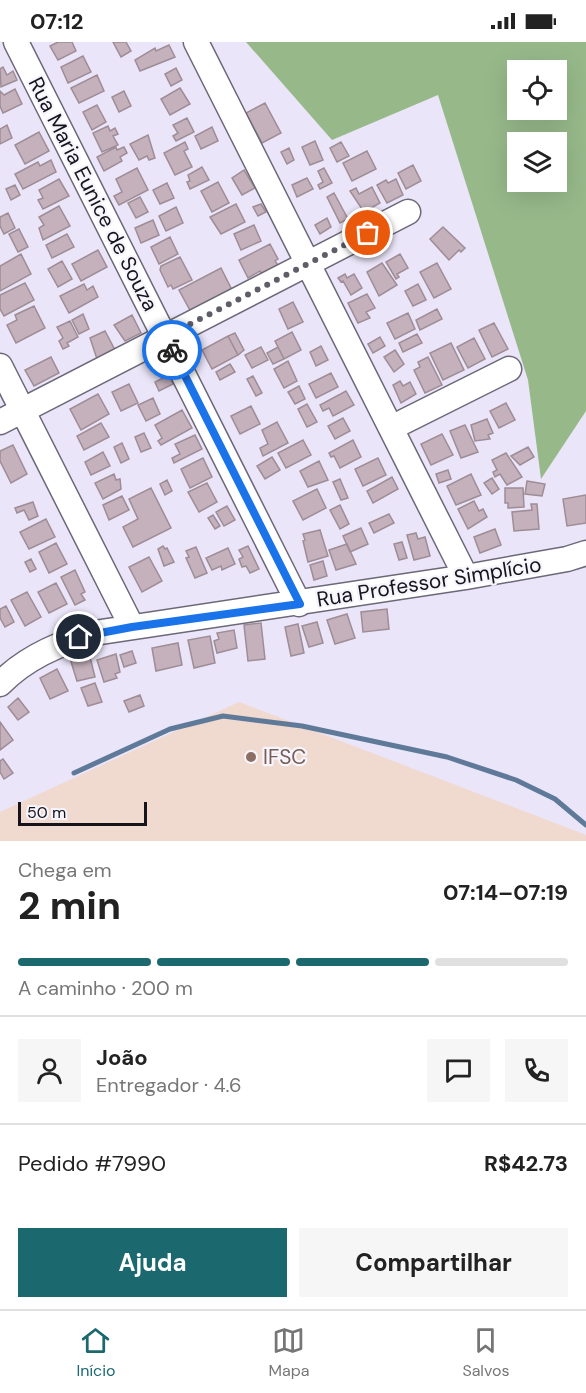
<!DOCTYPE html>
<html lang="pt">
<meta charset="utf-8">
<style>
body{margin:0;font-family:"DM Sans",sans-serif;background:#f6f6f6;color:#222;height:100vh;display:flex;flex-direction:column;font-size:22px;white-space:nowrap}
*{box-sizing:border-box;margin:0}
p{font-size:20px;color:#767676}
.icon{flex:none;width:33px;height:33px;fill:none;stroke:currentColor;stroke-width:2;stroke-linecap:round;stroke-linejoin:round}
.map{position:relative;height:799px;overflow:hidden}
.side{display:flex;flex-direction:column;background:#fff;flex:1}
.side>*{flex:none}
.tools{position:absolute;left:507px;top:18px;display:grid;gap:12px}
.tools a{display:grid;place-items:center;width:60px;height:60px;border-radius:0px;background:#fff;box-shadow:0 6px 24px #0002;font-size:30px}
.scale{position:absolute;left:18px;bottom:15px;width:129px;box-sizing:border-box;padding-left:6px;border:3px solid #16141a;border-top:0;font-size:16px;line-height:21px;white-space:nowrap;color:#16141a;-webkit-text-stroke:4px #f6f4fc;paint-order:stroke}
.pin{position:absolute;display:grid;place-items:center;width:51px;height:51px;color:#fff;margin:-26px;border:3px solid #fff;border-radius:50%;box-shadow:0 2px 6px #0007}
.courier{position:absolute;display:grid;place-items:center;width:60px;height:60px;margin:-30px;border:4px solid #1a73e8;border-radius:50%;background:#fff;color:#222;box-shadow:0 2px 8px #0007}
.summary em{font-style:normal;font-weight:700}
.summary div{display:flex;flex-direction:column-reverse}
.summary{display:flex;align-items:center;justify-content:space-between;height:102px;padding:0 18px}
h1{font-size:39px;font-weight:700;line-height:45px}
.bar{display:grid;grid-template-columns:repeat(4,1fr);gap:9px 6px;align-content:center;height:72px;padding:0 18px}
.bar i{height:8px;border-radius:4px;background:#e0e0e0}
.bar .active{background:#1b686e}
.bar p{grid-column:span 4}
.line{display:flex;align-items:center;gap:15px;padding:0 18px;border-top:2px solid #e0e0e0}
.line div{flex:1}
.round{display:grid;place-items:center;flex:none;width:63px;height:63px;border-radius:0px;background:#f6f6f6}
.primary-button{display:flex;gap:12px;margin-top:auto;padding:12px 18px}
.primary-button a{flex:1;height:69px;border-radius:0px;background:#1b686e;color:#fff;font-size:24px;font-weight:700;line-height:69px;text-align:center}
.primary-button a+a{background:#f6f6f6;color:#222}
.status{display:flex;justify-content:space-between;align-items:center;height:42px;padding:0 30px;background:#fff;direction:ltr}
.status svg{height:16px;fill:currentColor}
.dock{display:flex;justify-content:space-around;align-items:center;height:84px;border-top:2px solid #e0e0e0;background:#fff;font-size:16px;color:#767676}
.dock a{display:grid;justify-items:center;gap:3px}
.dock .active{color:#1b686e}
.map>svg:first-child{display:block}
.education{fill:#f0d9ce}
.forest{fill:#97b98a;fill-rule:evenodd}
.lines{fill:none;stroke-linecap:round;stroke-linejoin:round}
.stream{stroke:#5f7999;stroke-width:5}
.building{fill:#c4b1bb;stroke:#9e8c96;stroke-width:1.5}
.minor-casing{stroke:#6c6878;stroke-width:27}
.minor{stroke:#fff;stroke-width:24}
.done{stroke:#605d68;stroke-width:6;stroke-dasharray:0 10.8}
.route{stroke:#1a73e8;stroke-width:8}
.education-dot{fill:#8d6e63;stroke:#f6f4fc;stroke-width:2}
.labels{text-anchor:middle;stroke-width:4.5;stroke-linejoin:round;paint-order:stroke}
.street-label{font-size:21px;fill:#16141a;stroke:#f6f4fc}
.education-label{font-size:21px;fill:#785e54;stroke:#f6f4fc;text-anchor:start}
</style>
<div class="status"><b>07:12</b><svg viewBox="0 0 49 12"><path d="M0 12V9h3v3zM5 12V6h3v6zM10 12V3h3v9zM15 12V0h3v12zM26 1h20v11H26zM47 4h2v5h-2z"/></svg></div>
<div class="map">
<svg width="586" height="799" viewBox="0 0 586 799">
<rect width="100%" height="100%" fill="#eae5f8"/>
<path class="education" d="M239,660L586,793V799H0V770Z"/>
<path class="forest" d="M246,0H586V369L541,437L528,338L438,53L332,98ZM518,28H556V68H518ZM518,100H556V140H518Z"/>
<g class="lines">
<path class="stream" d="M74,731L170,687L223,674L302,684L447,715L516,738L555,757L586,783"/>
</g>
<path class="building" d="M58,0H72L76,9L58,18L50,4Z
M113,0H126L131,9L121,15Z
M169,3L175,15L140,29L135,18L155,6L156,9Z
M83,14L91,30L68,41L61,25Z
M3,25L7,33L13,29L17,38L1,45L0,27Z
M176,26L182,38L171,44L165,32Z
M97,33L104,49L79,61L71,46Z
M180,46L190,62L170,73L161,57Z
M15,47L22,62L3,71L0,64V49L4,53Z
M124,49L131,64L119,70L112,55Z
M265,61L281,91L262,101L246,71Z
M97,63L106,80L92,88L83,70Z
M187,76L194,90L176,99L173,94L178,91L173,83Z
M7,83L12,96L0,102V87Z
M108,84L110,89L115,86L118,92L113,94L118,103L102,110L93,91Z
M212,85L218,99L201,107L195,94Z
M39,90L49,109L25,122L15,103Z
M148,93L155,116L149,118L147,114L139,118L130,102Z
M315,99L323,118L310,123L302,105Z
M185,100L188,107L184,109L192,125L175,133L164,111Z
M341,100L349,114L337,120L330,106Z
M116,105L117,108L124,105L127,111L120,115L122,119L104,129L97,115Z
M289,106L294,118L287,122L281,110Z
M367,109L376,127L352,139L343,121Z
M51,118L56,130L23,147L15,132L38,120L40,124Z
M413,123L421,139L406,147L398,131Z
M202,125L209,138L190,147L187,140L190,139L188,133Z
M137,126L148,148L119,163L114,154L122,150L116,137Z
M324,126L332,141L320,147L318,143L323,140L318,129Z
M244,128L255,146L242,153L232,136Z
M307,136L313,147L297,155L292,143Z
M59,137L69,154L43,167L38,158L43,156L39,148Z
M396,137L403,153L387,161L377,143L386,138L388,141Z
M218,140L229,161L212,170L201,149Z
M167,141L174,156L160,162L153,148Z
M15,143L20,153L11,158L6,147Z
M372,145L380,161L364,170L350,149L356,146L359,152Z
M334,151L348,177L340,181L327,155Z
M140,155L148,170L136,176L128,161Z
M236,162L245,180L221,192L210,175Z
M261,162L266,170L258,174L253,165Z
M59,164L70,184L43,198L39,186L44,183L39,175Z
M176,165L183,181L166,189L159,174Z
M8,171L15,186L4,192L0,184V175Z
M327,176L331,185L320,192L315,183Z
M153,178L159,193L141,201L135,186Z
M254,183L261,199L241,208L234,192Z
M443,185L465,206L461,210L459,208L449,218L430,197Z
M19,187L28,205L18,210L9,192Z
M67,192L74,205L52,216L46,203Z
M170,195L178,212L159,222L151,205Z
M270,202L278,217L275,219L278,223L262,232L260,229L248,236L239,218Z
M98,208L107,225L81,239L72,222Z
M21,212L31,232L0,249V224Z
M400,212L408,226L397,232L399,235L396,237L386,220Z
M180,215L192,238L173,247L171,243L168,245L160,228L161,224Z
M62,219L72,237L58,245L48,227Z
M382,221L397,243L379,254L367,230Z
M437,221L451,247L434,256L420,230Z
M221,226L233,250L192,272L179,248Z
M345,232L347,236L354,232L362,246L351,253L343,239L341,240L338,236Z
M25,241L34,258L4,274L0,267V253Z
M84,242L87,248L93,244L98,255L69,271L60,254Z
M418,242L426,258L413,264L405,249Z
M367,252L375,266L366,270L370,276L358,281L348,261Z
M293,260L303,280L288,287L279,267Z
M34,264L45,286L16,301L7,283L17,278L15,273Z
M437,267L442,277L420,288L416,278Z
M408,271L415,287L395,297L387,281Z
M83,272L89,287L79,292L72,278Z
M132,273L141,291L125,299L114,283Z
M70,279L78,295L67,301L69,304L63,307L59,299L63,296L57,285Z
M494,281L508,307L492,315L479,288Z
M105,289L115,308L97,317L90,296Z
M292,290L301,308L284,317L275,299Z
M235,291L244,308L238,313L228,294Z
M417,292L422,301L403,310L399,301Z
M228,294L238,313L212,327L202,308Z
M380,295L385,304L373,311L368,302Z
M474,296L485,317L468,326L457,305Z
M451,301L464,328L443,338L430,311Z
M321,304L328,318L316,324L310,310Z
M261,305L268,318L252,326L245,313Z
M278,305L284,317L273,322L267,311Z
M395,308L404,322L394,330L384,315Z
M51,315L59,331L34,344L25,328Z
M428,315L442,343L425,351L414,328L420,325L418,320Z
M288,319L297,339L284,346L274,327Z
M230,322L235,330L220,338L216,330Z
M331,331L338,345L316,356L309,342Z
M169,333L173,342L159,349L155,340Z
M253,334L262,351L256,354L247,337Z
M400,339L403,344L410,340L416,352L401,361L393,343Z
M129,342L138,361L121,369L112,350Z
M299,344L305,357L295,362L288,350Z
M346,349L354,363L333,374L329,366L323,369L320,363Z
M98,352L109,372L81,388L70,367Z
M153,356L160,372L146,379L138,363Z
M506,361L515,378L499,386L490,369Z
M307,362L317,380L307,385L298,367Z
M251,364L260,382L240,392L231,374Z
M182,368L192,386L161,403L158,399L162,396L155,383Z
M343,376L350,389L335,397L328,384Z
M487,377L493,391L488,393L490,397L475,399L471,383Z
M277,380L288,401L263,414L260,406L268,402L262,388Z
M101,381L109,395L84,408L77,394Z
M465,383L478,410L461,416L450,389Z
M144,391L151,406L141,410L135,395Z
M442,392L453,413L431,423L421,402Z
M195,393L202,407L174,421L172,416L180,412L175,402Z
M303,398L311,413L286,426L278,411Z
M353,398L361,415L340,426L334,414L331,415L329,411Z
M122,401L129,417L121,421L114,405Z
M13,403L27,432L11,441L0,419V409Z
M528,405L534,415L520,423L511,414Z
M103,410L110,424L91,433L85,420Z
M506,411L522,435L507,443L500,432L495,435L493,430L497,428L492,418Z
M272,415L280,428L265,437L257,424Z
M203,416L212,435L190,446L181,427Z
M378,416L386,433L363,444L355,427Z
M319,419L328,438L308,445L300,429Z
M448,428L451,437L439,441L436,432Z
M114,432L116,438L120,437L121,447L103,457L95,441Z
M471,432L481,453L456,463L447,444Z
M392,435L398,447L373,461L367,449Z
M492,436L499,447L492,452L484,441Z
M340,437L348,456L341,458L333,440Z
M167,438L172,449L165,453L160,442Z
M527,439L545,442L542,454L525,452Z
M207,441L217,460L199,470L188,450Z
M151,446L171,486L133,505L123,485L138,477L129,457Z
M505,446H523L524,465L508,466V461H505Z
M317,447L326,466L303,478L293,459Z
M586,453V481L567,484L563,457Z
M122,454L129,468L109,478L103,463Z
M474,459L479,469L483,467L487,475L468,487L458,467Z
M33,460L38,474L29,478L24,468L17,471L15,466Z
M531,462H537L539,487L514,489L512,470L532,468Z
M340,463L349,482L340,487L330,468Z
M227,464L235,478L224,484L216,470Z
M389,472L394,481L374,491L369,481Z
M213,473L220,484L215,487L208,476Z
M46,477L55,495L29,507L20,490Z
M361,486L368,502L350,510L343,494Z
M495,487L501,503L480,511L474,495Z
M320,488L328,514L308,520L303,499L305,498L303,492Z
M416,491L418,497L425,495L430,514L414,518L407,493Z
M402,500L407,516L399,518L394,502Z
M56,501L67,522L49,531L39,510Z
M347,502L356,522L336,528L329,508Z
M163,504L165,507L167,506L174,520L164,524L158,507Z
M248,504L259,527L250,531L246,524L242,525L239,517L243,515L239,508Z
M196,505L207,531L195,536L186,516L189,515L186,509Z
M228,506L235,522L222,528L221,524L212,528L206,516Z
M149,515L162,539L142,550L129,525Z
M31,517L36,527L30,530L25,520Z
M323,519L327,534L314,538L310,523Z
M75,528L85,550L81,552L85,558L75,563L61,535Z
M56,541L67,562L49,571L38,550Z
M27,550L41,575L25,584L11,558Z
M6,564L14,580L5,585L0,576V567Z
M387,567L389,587L363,590L361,570Z
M347,572L355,596L335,602L327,578Z
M317,580L323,601L309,605L302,584Z
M261,581L265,617L248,619L244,583Z
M298,582L304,611L291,614L285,585Z
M234,588L237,606L217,611L214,599L219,597L217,591Z
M210,594L215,621L194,626L188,598Z
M178,601L182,623L156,629L152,606Z
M132,609L136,621L124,625L120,613Z
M76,612L78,619L90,615L95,635L77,639L69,613Z
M116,612L120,630L115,632L117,636L104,640L97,618Z
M57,627L68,649L50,657L40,636Z
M95,641L102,660L88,664L81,646Z
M140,653L144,664L129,670L124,659Z
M18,656L29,670L18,678L8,665Z
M0,680L13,698L0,708Z
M3,717L13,731L4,737L0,730V719Z"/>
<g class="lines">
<defs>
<path id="minor" d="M16,0L299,562
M196,0L466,535
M0,324L132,585
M0,380L408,170
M391,386L509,327
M0,642C27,614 64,599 101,590L466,535L567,517L586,511"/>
</defs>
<use href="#minor" class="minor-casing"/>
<use href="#minor" class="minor"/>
</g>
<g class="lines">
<path class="done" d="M172,308L165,295L368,191"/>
<path class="route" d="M79,595L132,585L300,562L172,308"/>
</g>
<circle class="education-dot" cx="251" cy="715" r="6"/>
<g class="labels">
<g class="street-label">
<text transform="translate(93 152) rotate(63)" y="7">Rua Maria Eunice de Souza</text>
<text transform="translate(429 540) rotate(-9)" y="7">Rua Professor Simplício</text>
</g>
<g class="education-label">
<text x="263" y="722">IFSC</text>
</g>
</g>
</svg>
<div class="tools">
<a><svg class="icon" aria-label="locate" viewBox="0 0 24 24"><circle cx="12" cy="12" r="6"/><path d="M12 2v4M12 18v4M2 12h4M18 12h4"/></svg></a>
<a><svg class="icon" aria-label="layers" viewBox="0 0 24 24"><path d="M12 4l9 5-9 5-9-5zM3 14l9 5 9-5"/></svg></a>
</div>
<div class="scale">50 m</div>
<div class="pin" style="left:368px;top:191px;background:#ea580c"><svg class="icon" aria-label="bag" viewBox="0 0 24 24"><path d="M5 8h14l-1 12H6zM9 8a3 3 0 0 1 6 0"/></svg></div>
<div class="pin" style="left:79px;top:595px;background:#1f2937"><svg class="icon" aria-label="home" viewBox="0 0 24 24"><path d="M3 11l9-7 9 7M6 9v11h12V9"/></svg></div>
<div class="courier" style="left:172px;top:308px"><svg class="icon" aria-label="bike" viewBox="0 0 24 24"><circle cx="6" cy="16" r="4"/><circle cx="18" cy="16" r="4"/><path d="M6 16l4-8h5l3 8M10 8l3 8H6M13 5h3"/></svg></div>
</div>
<section class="side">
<div class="summary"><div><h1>2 min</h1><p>Chega em</p></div><em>07:14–07:19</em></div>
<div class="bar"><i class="active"></i><i class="active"></i><i class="active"></i><i></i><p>A caminho · 200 m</p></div>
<div class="line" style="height:108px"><a class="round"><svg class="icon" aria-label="person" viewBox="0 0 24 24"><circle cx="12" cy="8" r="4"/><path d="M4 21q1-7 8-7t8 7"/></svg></a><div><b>João</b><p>Entregador · 4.6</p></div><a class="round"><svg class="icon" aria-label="chat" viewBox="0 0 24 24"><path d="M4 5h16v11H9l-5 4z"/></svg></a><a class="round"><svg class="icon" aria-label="phone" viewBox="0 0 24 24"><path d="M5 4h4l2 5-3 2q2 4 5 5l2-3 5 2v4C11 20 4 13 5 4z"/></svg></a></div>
<div class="line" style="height:78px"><div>Pedido #7990</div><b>R$42.73</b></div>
<div class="primary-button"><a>Ajuda</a><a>Compartilhar</a></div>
</section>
<nav class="dock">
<a class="active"><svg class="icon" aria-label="home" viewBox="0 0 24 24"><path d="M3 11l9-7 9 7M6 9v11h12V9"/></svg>Início</a>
<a><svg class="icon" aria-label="map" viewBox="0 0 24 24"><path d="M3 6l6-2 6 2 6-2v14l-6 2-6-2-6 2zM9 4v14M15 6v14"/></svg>Mapa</a>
<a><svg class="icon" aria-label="saved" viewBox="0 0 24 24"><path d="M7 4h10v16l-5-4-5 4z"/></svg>Salvos</a>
</nav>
